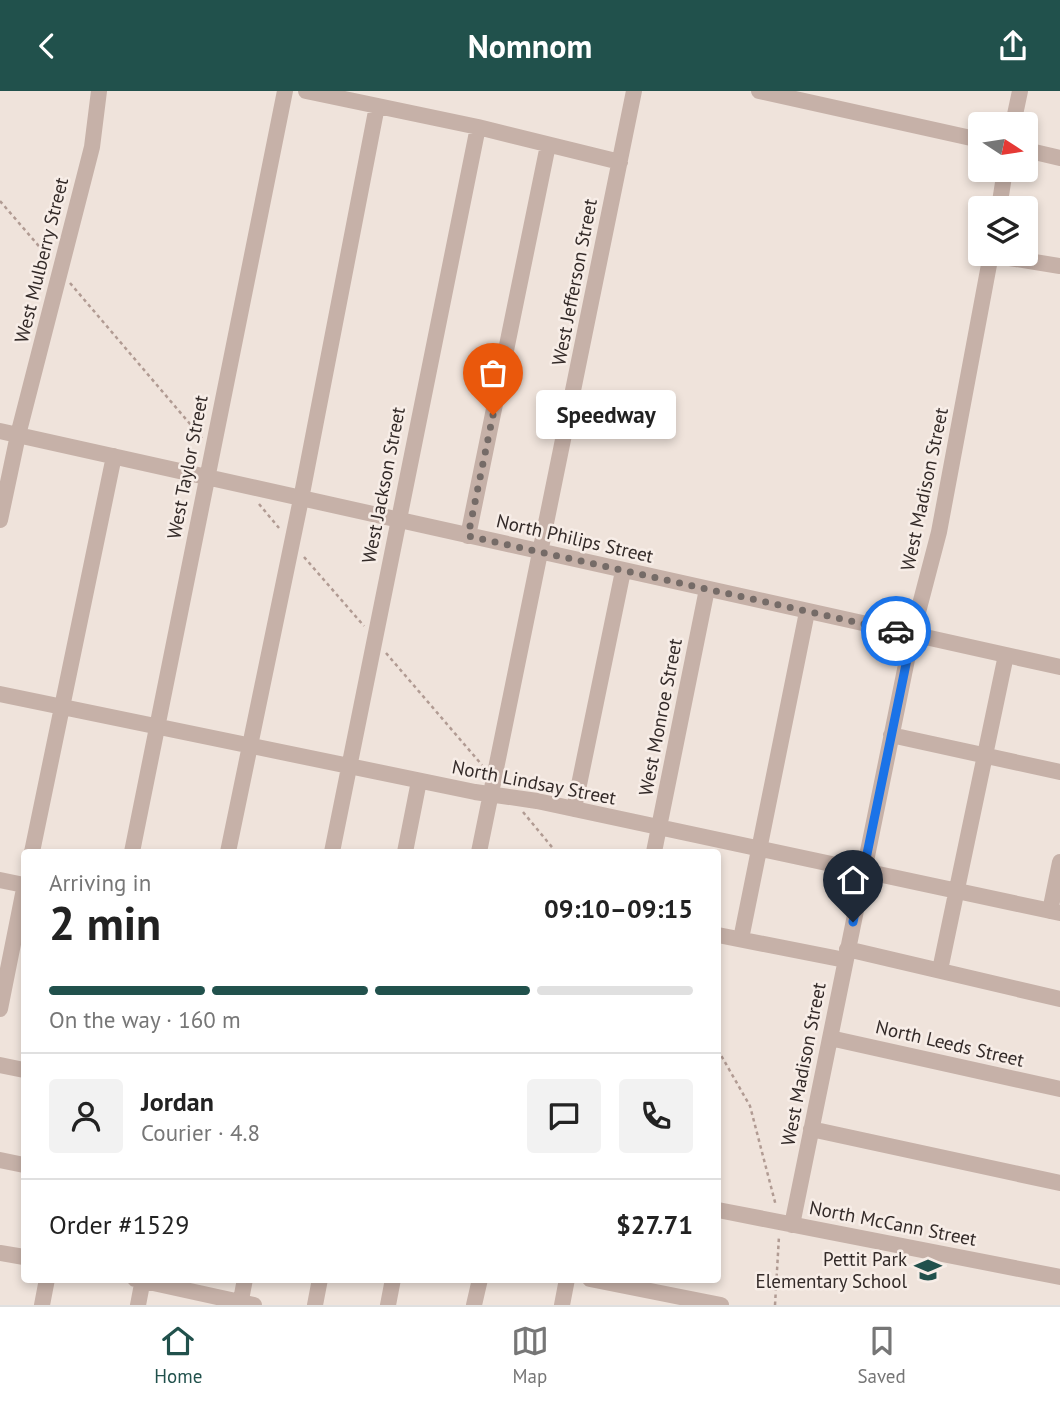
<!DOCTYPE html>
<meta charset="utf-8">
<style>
body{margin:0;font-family:"PT Sans",sans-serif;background:#f2f2f2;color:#222;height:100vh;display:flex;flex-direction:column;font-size:26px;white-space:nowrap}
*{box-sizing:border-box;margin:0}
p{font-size:23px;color:#767676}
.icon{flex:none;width:38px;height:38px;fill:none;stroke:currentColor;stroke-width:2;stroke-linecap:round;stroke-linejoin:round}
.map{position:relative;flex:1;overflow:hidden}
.panel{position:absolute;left:21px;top:758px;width:700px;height:434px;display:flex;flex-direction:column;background:#fff;border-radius:7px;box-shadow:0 4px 10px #0003}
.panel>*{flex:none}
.needle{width:46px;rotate:102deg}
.buttons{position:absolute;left:968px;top:21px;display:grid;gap:14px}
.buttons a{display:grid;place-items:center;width:70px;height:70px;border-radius:7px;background:#fff;box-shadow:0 4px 10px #0003;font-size:35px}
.pin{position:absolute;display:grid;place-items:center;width:60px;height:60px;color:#fff;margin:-72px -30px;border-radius:50% 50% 50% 0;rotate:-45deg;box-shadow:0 0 7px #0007}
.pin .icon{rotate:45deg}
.courier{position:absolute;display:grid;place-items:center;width:70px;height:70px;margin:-35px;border:5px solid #1a73e8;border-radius:50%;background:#fff;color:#222;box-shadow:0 2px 9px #0007}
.bubble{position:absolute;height:49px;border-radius:7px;background:#fff;box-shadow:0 4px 10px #0003;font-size:23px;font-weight:600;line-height:49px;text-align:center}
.headline em{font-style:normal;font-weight:600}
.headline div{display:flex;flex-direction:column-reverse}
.headline{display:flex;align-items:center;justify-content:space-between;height:119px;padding:0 28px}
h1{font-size:46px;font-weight:600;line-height:52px}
.bar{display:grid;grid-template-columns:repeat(4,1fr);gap:10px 7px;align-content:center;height:84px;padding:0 28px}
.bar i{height:9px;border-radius:5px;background:#e0e0e0}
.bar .active{background:#21514c}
.bar p{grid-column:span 4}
.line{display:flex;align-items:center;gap:18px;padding:0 28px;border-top:2px solid #e0e0e0}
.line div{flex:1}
.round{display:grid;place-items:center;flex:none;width:74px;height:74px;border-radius:7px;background:#f2f2f2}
header{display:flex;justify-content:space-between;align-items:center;height:91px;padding:0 28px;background:#21514c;color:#fff;font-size:32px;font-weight:600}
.tab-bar{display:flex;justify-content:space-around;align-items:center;height:98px;border-top:2px solid #e0e0e0;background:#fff;font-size:19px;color:#767676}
.tab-bar a{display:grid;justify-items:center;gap:4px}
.tab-bar .active{color:#21514c}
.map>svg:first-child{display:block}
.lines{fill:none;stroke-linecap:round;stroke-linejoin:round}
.path{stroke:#b19b93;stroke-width:2.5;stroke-dasharray:3.5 3.5;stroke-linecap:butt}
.minor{stroke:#c6b1a8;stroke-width:16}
.done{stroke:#756b67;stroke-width:7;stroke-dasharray:0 12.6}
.route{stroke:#1a73e8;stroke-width:9}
.labels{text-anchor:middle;stroke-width:5;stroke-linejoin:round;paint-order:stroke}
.street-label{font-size:19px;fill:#332a28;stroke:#f7ede7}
.poi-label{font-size:19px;fill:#332a28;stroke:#f7ede7;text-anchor:end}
</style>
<header><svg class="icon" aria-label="back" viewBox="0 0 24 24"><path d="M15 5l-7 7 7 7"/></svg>Nomnom<svg class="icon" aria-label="share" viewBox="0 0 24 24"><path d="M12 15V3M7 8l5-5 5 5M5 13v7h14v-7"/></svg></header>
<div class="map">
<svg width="1060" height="1214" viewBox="0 0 1060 1214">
<rect width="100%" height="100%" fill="#efe3db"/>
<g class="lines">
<path class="path" d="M0,110L50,168
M70,192L202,347
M259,413L279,437
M304,466L364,535
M386,562L482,674
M523,721L556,761
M718,959L750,1015L776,1115
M775,1214L779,1145"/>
<path class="minor" d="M306,0L478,36L620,71
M759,0L980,49
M1013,33L1020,0
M1026,59L1060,67
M999,117L1005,79
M991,164L1060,175
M0,340L1060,576
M0,429L18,344L92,56L99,0
M468,445L548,54
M0,603L475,701L537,710L1060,822
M891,644L1060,681
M574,718L623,480
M32,761L114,365
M132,761L285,0
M228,761L301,408L377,15
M332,761L478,36
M405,761L419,690
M479,761L634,0
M654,761L707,498
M0,789L24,794
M1050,820L1060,771
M718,844L845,869
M741,848L807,521
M847,858L1060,908
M940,879L1006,564
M0,918L24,798
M830,947L1060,998
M0,974L24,979
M811,1038L1060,1092
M0,1069L24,1074
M718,1119L1060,1186
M792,1134L912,544L939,441L991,163
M0,1162L24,1166
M135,1188L254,1214
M590,1188L721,1214
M42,1214L47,1188
M138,1214L143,1188
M240,1214L245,1188
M315,1214L320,1188
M388,1214L393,1188
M474,1214L480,1188
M562,1214L567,1188"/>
</g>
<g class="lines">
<path class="done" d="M493,324L468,445L896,540"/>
<path class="route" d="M853,831L912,544L896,540"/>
</g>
<defs>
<symbol id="school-bare" viewBox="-9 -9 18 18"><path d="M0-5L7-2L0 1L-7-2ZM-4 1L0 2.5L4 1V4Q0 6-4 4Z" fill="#21514c" stroke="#f7ede7" stroke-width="2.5" paint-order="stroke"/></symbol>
</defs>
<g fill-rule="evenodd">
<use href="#school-bare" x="909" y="1160" width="38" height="38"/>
</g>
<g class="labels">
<g class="street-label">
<text transform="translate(41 169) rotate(-76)" y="7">West Mulberry Street</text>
<text transform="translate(574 191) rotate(-79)" y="7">West Jefferson Street</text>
<text transform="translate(187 376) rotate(-79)" y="7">West Taylor Street</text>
<text transform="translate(383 394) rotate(-79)" y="7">West Jackson Street</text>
<text transform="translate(924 398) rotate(-78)" y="7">West Madison Street</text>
<text transform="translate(575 447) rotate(13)" y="7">North Philips Street</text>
<text transform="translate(660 626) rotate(-79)" y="7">West Monroe Street</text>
<text transform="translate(534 691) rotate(11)" y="7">North Lindsay Street</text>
<text transform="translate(950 952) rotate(13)" y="7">North Leeds Street</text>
<text transform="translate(803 973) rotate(-79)" y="7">West Madison Street</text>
<text transform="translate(893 1132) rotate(11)" y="7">North McCann Street</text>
</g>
<g class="poi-label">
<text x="907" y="1175">Pettit Park<tspan x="907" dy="22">Elementary School</tspan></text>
</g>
</g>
</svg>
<div class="buttons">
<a><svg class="needle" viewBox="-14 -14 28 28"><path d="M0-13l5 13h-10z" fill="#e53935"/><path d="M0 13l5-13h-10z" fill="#767676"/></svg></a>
<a><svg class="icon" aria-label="layers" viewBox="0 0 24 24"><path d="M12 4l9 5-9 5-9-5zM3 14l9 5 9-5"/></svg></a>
</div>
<div class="pin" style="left:493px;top:324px;background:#ea580c"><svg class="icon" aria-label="bag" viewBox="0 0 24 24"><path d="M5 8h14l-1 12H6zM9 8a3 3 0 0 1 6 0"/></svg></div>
<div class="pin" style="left:853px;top:831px;background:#1f2937"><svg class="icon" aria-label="home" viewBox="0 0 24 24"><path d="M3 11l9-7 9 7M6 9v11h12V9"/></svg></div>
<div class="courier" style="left:896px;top:540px"><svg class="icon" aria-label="car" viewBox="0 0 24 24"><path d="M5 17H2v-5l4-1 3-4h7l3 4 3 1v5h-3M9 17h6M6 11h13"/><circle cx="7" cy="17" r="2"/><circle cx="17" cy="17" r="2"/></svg></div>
<div class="bubble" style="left:536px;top:299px;width:140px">Speedway</div>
<section class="panel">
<div class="headline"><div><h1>2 min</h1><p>Arriving in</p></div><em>09:10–09:15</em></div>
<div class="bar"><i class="active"></i><i class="active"></i><i class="active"></i><i></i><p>On the way · 160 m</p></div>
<div class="line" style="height:126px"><a class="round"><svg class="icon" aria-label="person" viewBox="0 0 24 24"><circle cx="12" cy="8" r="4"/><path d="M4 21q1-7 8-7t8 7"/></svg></a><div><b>Jordan</b><p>Courier · 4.8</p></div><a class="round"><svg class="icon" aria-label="chat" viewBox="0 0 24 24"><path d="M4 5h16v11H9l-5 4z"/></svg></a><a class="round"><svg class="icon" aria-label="phone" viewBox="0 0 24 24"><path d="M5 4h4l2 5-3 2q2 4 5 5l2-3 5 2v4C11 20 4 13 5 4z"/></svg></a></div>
<div class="line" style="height:91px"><div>Order #1529</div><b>$27.71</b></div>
</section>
</div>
<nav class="tab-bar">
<a class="active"><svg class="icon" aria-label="home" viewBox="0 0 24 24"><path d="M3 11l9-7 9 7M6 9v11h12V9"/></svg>Home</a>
<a><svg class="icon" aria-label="map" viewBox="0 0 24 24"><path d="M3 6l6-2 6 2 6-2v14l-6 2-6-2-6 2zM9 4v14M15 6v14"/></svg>Map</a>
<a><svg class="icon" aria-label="saved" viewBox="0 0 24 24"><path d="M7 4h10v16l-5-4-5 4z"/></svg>Saved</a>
</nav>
